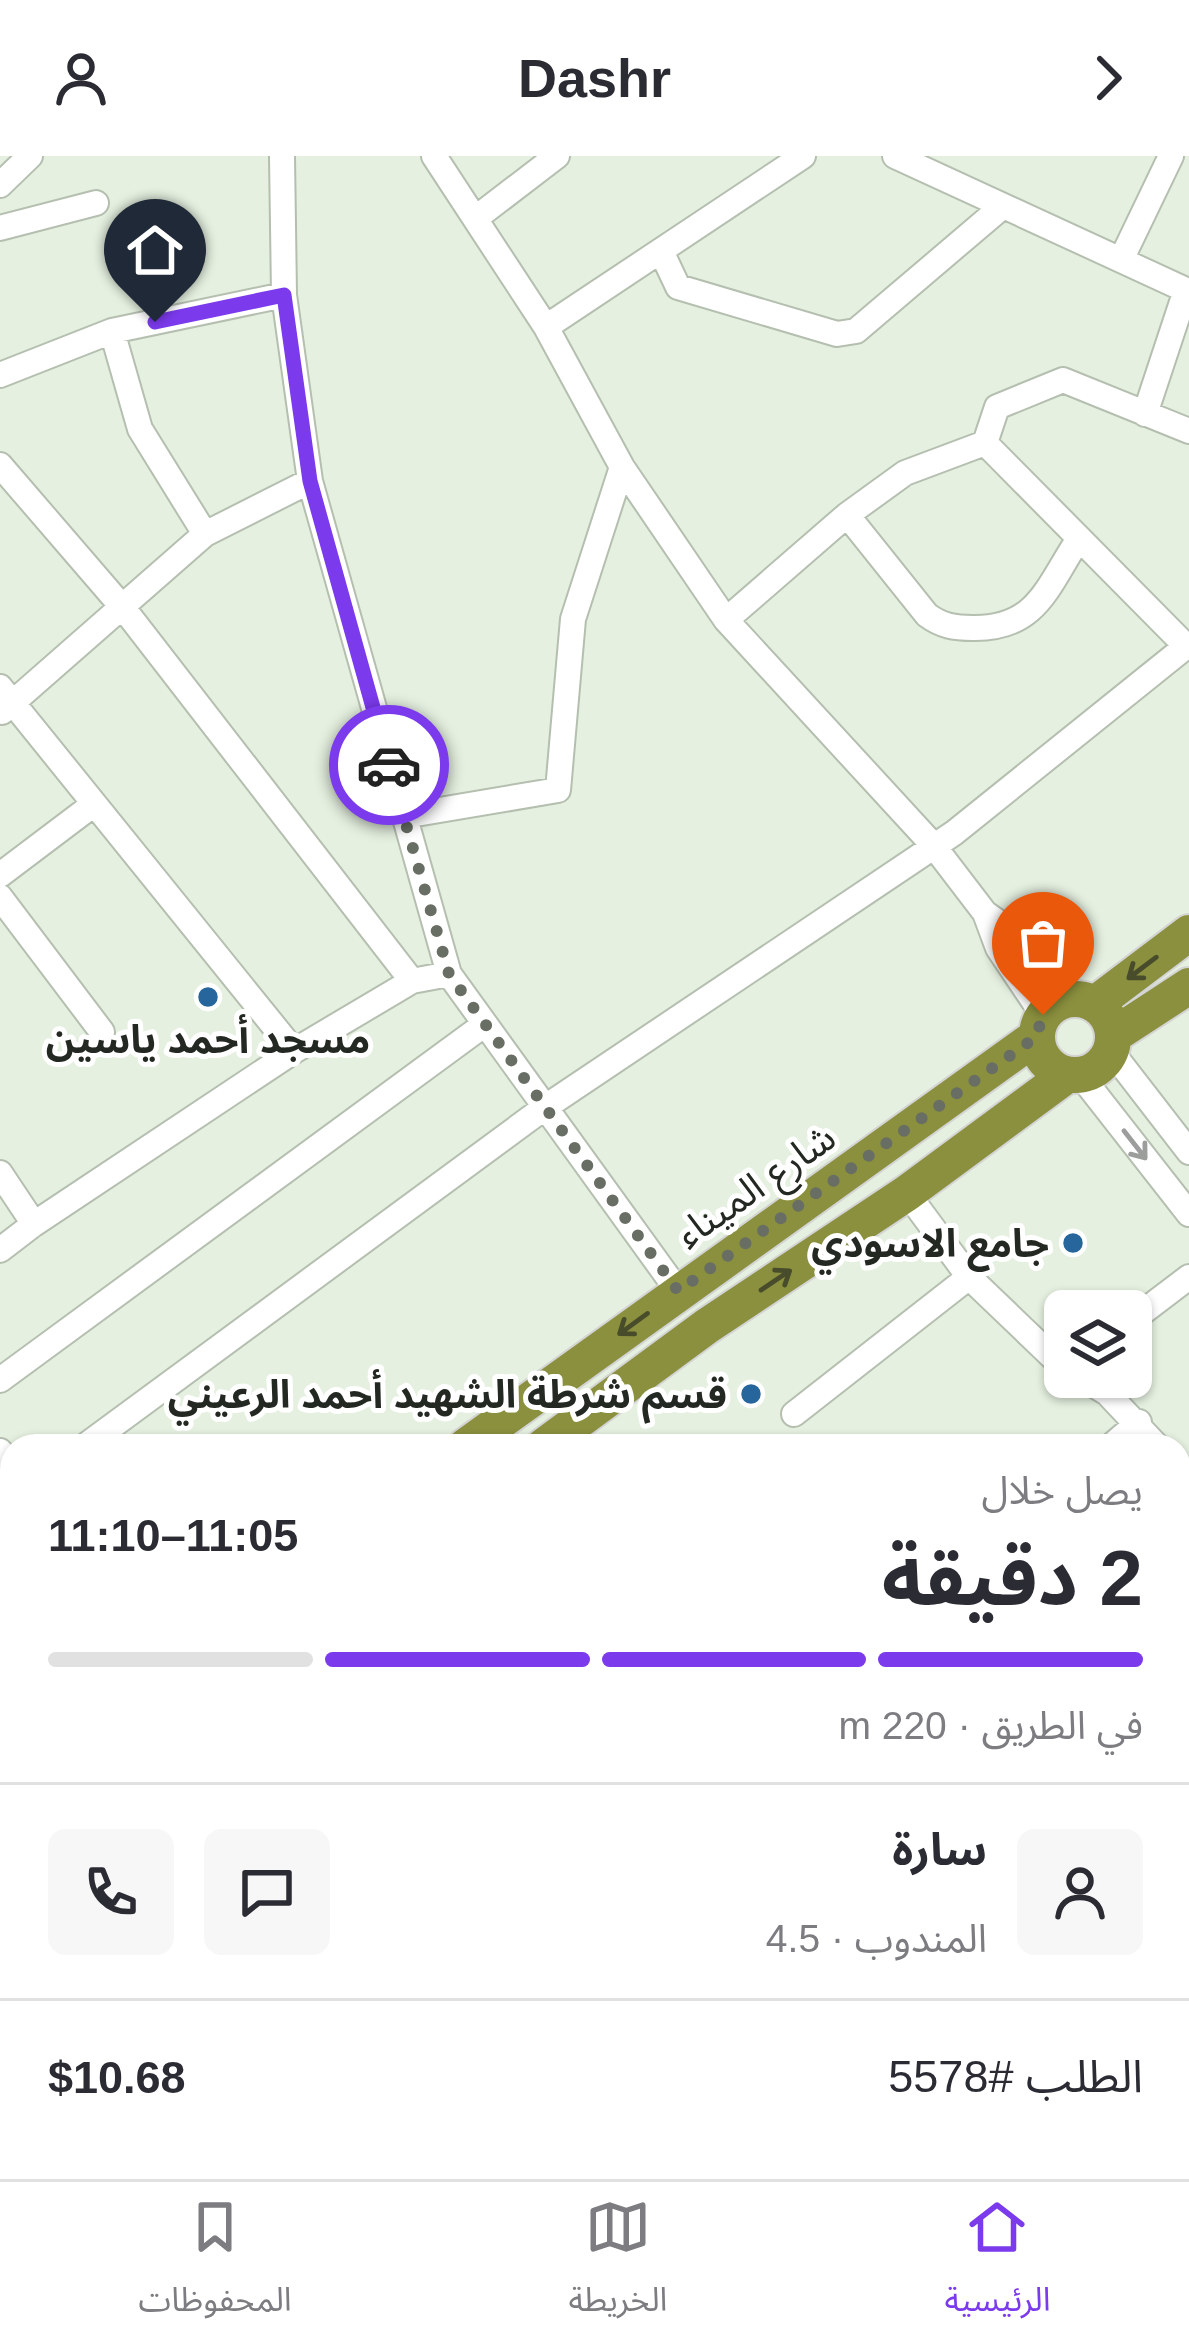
<!DOCTYPE html>
<html lang="ar">
<meta charset="utf-8">
<style>
body{margin:0;font-family:Arial,"Noto Sans Arabic",sans-serif;background:#f7f7f7;color:#2b2b33;direction:rtl;height:100vh;display:flex;flex-direction:column;font-size:45px;white-space:nowrap}
*{box-sizing:border-box;margin:0}
p{font-size:39px;color:#7c7c81}
.icon{flex:none;width:66px;height:66px;fill:none;stroke:currentColor;stroke-width:2;stroke-linecap:round;stroke-linejoin:round}
.map{position:relative;flex:1;overflow:hidden;direction:ltr}
.drawer{position:absolute;left:0px;top:1278px;width:1191px;height:747px;display:flex;flex-direction:column;background:#fff;border-radius:36px 36px 0 0;box-shadow:0 3px 9px #0004;direction:rtl}
.drawer>*{flex:none}
.controls{position:absolute;left:1044px;top:1134px;display:grid;gap:24px}
.controls a{display:grid;place-items:center;width:108px;height:108px;border-radius:18px;background:#fff;box-shadow:0 3px 9px #0004;font-size:60px}
.pin{position:absolute;display:grid;place-items:center;width:102px;height:102px;color:#fff;margin:-123px -51px;border-radius:50% 50% 50% 0;rotate:-45deg;box-shadow:0 0 12px #0007}
.pin .icon{rotate:45deg}
.courier{position:absolute;display:grid;place-items:center;width:120px;height:120px;margin:-60px;border:9px solid #7c3aed;border-radius:50%;background:#fff;color:#222;box-shadow:0 3px 15px #0007}
.headline em{font-style:normal;font-weight:700}
.headline div{display:flex;flex-direction:column-reverse}
.headline{display:flex;align-items:center;justify-content:space-between;height:204px;padding:0 48px}
h1{font-size:78px;font-weight:700;line-height:90px}
.bar{display:grid;grid-template-columns:repeat(4,1fr);gap:18px 12px;align-content:center;height:144px;padding:0 48px}
.bar i{height:15px;border-radius:9px;background:#e1e1e2}
.bar .on{background:#7c3aed}
.bar p{grid-column:span 4}
.line{display:flex;align-items:center;gap:30px;padding:0 48px;border-top:3px solid #e1e1e2}
.line div{flex:1}
.round{display:grid;place-items:center;flex:none;width:126px;height:126px;border-radius:18px;background:#f7f7f7}
header{display:flex;justify-content:space-between;align-items:center;height:156px;padding:0 48px;background:#fff;font-size:54px;font-weight:700}
.tabs{display:flex;justify-content:space-around;align-items:center;height:168px;border-top:3px solid #e1e1e2;background:#fff;font-size:33px;color:#7c7c81}
.tabs a{display:grid;justify-items:center;gap:6px}
.tabs .on{color:#7c3aed}
.map>svg:first-child{display:block}
.lines{fill:none;stroke-linecap:round;stroke-linejoin:round}
.minor-casing{stroke:#b5bfb0;stroke-width:28}
.highway-casing{stroke:#d3d4d3;stroke-width:40}
.minor{stroke:#fff;stroke-width:24}
.highway{stroke:#8a903d;stroke-width:36}
.oneway{stroke:#484c2b}
.oneway2{stroke:#9c9e9c}
.done{stroke:#686e64;stroke-width:12;stroke-dasharray:0 21.6}
.route{stroke:#7c3aed;stroke-width:15}
.poi-dot{fill:#27669c;stroke:#fff;stroke-width:4.5}
.labels{text-anchor:middle;stroke-width:10;stroke-linejoin:round;paint-order:stroke}
.poi-label{font-size:39px;font-weight:bold;fill:#242822;stroke:#fff;text-anchor:end}
.street-label{font-size:39px;fill:#242822;stroke:#fff}
</style>
<header><svg class="icon" aria-label="forward" viewBox="0 0 24 24"><path d="M9 5l7 7-7 7"/></svg>Dashr<svg class="icon" aria-label="person" viewBox="0 0 24 24"><circle cx="12" cy="8" r="4"/><path d="M4 21q1-7 8-7t8 7"/></svg></header>
<div class="map">
<svg width="1189" height="2023" viewBox="0 0 1189 2023">
<rect width="100%" height="100%" fill="#e5f0e0"/>
<g class="lines">
<defs>
<path id="minor" d="M282,0L284,139L310,325L449,818L678,1135
M434,0L546,171L622,311L726,464L933,689L985,757L998,792L1043,859
M895,0L1186,134L1145,258
M0,29L30,0
M476,62L557,0
M0,72L96,47
M661,95L678,131L837,178L856,175L1003,50
M1121,104L1171,0
M546,171L803,0
M112,175L140,273L205,378
M0,219L112,175L284,139
M0,309L124,453L412,825
M847,359L905,317L985,287
M726,464L847,359L927,459C942,470 954,472 973,472C1037,473 1047,431 1078,384
M1186,490L985,287L997,251L1063,224L1189,275
M0,531L294,895
M2,556L205,378L310,325
M404,660L558,634L573,463L622,311
M0,719L94,648
M0,741L102,876
M985,757C1021,781 1043,807 1066,843
M1111,895L1189,996
M1081,920L1189,1058
M0,1017L34,1068L0,1094
M34,1068L294,895L412,825L449,818
M969,1121L1065,1213
M1131,1165L1189,1121
M1081,1221L1107,1237L1157,1290
M0,1224L485,868
M794,1258L969,1121L907,1037
M85,1290L544,952L954,677L1189,488
M1111,1290L1139,1266
M0,1295L12,1310
M1179,1320L1189,1333
M0,1340L12,1355
M1179,1412L1189,1401
M0,1500L12,1512
M1179,1649L1189,1662
M1179,1801L1189,1792
M1179,1893L1189,1908
M221,2013L246,2023
M1067,2013L1076,2023
M335,2023C360,2008 385,2017 412,2023
M485,2023L491,2013
M828,2023L841,2013
M1173,2023L1189,2011"/>
<path id="highway" d="M1037 881a38 38 0 1 1 76 0a38 38 0 1 1-76 0Z
M1095,848L1189,777
M1114,879L1189,830
M466,1290L1036,881
M544,1290L707,1170L907,1037L1067,919
M0,1636L12,1625
M0,1692L12,1681"/>
</defs>
<use href="#minor" class="minor-casing"/>
<use href="#highway" class="highway-casing"/>
<use href="#minor" class="minor"/>
<use href="#highway" class="highway"/>
</g>
<defs><path id="oneway-shaft" d="M-6 0H5M1.5-3L5.5 0L1.5 3" fill="none" stroke-width="1.6" stroke-linecap="round" stroke-linejoin="round" transform="scale(3)"/></defs>
<g class="oneway">
<use href="#oneway-shaft" transform="translate(1142 812) rotate(143)"/>
<use href="#oneway-shaft" transform="translate(776 1124) rotate(-34)"/>
<use href="#oneway-shaft" transform="translate(633 1168) rotate(144)"/>
</g>
<use class="oneway2" href="#oneway-shaft" transform="translate(1135 989) rotate(52)"/>
<g class="lines">
<path class="done" d="M389,609L449,818L678,1135L1036,881L1043,859"/>
<path class="route" d="M155,166L284,139L310,325L389,609"/>
</g>
<g class="poi-dot">
<circle cx="208" cy="841" r="12"/>
<circle cx="1073" cy="1087" r="12"/>
<circle cx="751" cy="1238" r="12"/>
</g>
<g class="labels">
<g class="poi-label">
<text x="208" y="897" text-anchor="middle">مسجد أحمد ياسين</text>
<text x="1049" y="1101">جامع الاسودي</text>
<text x="727" y="1252">قسم شرطة الشهيد أحمد الرعيني</text>
</g>
<g class="street-label">
<text transform="translate(755 1029) rotate(-35)" y="14">شارع الميناء</text>
</g>
</g>
</svg>
<div class="controls">
<a><svg class="icon" aria-label="layers" viewBox="0 0 24 24"><path d="M12 4l9 5-9 5-9-5zM3 14l9 5 9-5"/></svg></a>
</div>
<div class="pin" style="left:1043px;top:859px;background:#ea580c"><svg class="icon" aria-label="bag" viewBox="0 0 24 24"><path d="M5 8h14l-1 12H6zM9 8a3 3 0 0 1 6 0"/></svg></div>
<div class="pin" style="left:155px;top:166px;background:#1f2937"><svg class="icon" aria-label="home" viewBox="0 0 24 24"><path d="M3 11l9-7 9 7M6 9v11h12V9"/></svg></div>
<div class="courier" style="left:389px;top:609px"><svg class="icon" aria-label="car" viewBox="0 0 24 24"><path d="M5 17H2v-5l4-1 3-4h7l3 4 3 1v5h-3M9 17h6M6 11h13"/><circle cx="7" cy="17" r="2"/><circle cx="17" cy="17" r="2"/></svg></div>
<section class="drawer">
<div class="headline"><div><h1>2 دقيقة</h1><p>يصل خلال</p></div><em>11:05–11:10</em></div>
<div class="bar"><i class="on"></i><i class="on"></i><i class="on"></i><i></i><p>في الطريق · 220 m</p></div>
<div class="line" style="height:216px"><a class="round"><svg class="icon" aria-label="person" viewBox="0 0 24 24"><circle cx="12" cy="8" r="4"/><path d="M4 21q1-7 8-7t8 7"/></svg></a><div><b>سارة</b><p>المندوب · 4.5</p></div><a class="round"><svg class="icon" aria-label="chat" viewBox="0 0 24 24"><path d="M4 5h16v11H9l-5 4z"/></svg></a><a class="round"><svg class="icon" aria-label="phone" viewBox="0 0 24 24"><path d="M5 4h4l2 5-3 2q2 4 5 5l2-3 5 2v4C11 20 4 13 5 4z"/></svg></a></div>
<div class="line" style="height:156px"><div>الطلب #5578</div><b>$10.68</b></div>
</section>
</div>
<nav class="tabs">
<a class="on"><svg class="icon" aria-label="home" viewBox="0 0 24 24"><path d="M3 11l9-7 9 7M6 9v11h12V9"/></svg>الرئيسية</a>
<a><svg class="icon" aria-label="map" viewBox="0 0 24 24"><path d="M3 6l6-2 6 2 6-2v14l-6 2-6-2-6 2zM9 4v14M15 6v14"/></svg>الخريطة</a>
<a><svg class="icon" aria-label="saved" viewBox="0 0 24 24"><path d="M7 4h10v16l-5-4-5 4z"/></svg>المحفوظات</a>
</nav>
